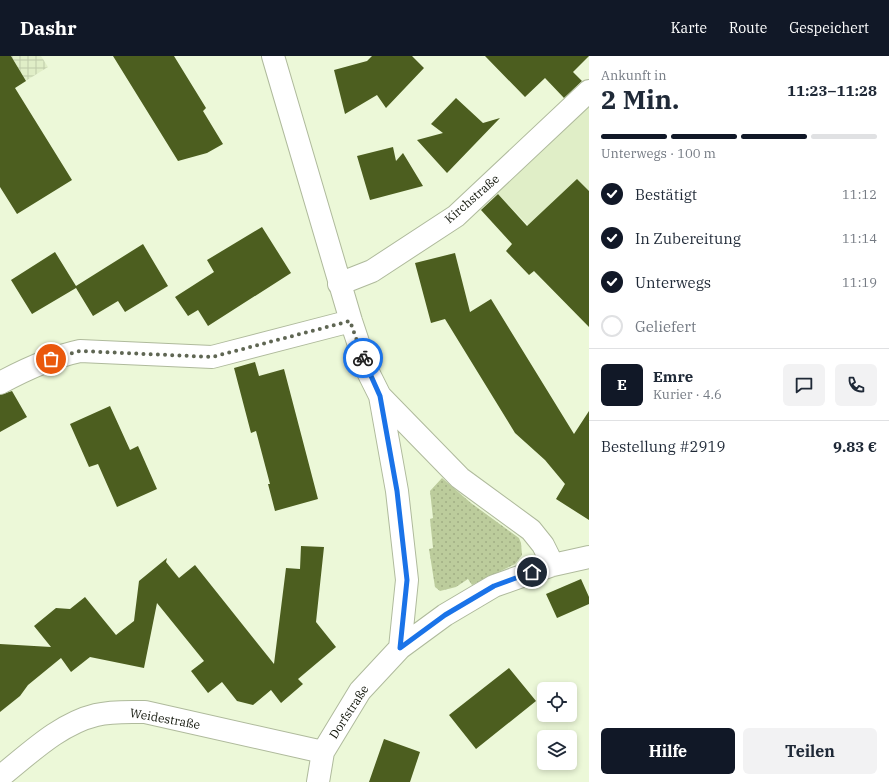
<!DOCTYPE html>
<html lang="de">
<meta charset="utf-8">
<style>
body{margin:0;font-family:"IBM Plex Serif",serif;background:#f2f2f3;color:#1f2937;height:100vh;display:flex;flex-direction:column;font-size:15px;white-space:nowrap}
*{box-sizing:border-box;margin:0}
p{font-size:13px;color:#747a83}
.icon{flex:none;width:22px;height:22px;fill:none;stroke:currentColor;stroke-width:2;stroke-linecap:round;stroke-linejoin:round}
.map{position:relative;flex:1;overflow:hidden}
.details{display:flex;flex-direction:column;background:#fff;width:300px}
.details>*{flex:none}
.fabs{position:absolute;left:537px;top:626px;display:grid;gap:8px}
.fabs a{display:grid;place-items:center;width:40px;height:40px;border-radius:6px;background:#fff;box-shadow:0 2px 6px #0003;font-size:20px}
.pin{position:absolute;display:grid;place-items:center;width:34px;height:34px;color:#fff;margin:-17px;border:2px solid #fff;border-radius:50%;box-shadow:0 1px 4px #0007}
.courier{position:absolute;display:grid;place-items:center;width:40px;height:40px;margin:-20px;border:3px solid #1a73e8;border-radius:50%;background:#fff;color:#222;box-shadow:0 1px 5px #0007}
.overview em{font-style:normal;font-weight:700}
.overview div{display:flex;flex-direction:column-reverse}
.overview{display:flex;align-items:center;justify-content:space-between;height:68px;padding:0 12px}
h1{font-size:26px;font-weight:700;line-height:30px}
.bar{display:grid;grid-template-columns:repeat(4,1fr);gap:6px 4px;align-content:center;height:48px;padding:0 12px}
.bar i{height:5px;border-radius:3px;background:#e0e1e3}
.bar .on{background:#111827}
.bar p{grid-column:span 4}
.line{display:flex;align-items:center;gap:10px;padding:0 12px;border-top:1px solid #e0e1e3}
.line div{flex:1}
.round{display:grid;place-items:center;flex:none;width:42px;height:42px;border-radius:6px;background:#f2f2f3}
ol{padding:0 12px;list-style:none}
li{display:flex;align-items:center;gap:12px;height:44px}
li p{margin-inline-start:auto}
li .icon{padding:4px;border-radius:50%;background:#111827;color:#fff;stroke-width:4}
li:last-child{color:#747a83}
li i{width:22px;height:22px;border:2px solid #e0e1e3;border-radius:50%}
.primary-button{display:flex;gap:8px;margin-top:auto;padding:8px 12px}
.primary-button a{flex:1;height:46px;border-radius:6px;background:#111827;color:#fff;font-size:16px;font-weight:700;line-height:46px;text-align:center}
.primary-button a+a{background:#f2f2f3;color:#1f2937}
header{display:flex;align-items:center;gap:24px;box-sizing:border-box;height:56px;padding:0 20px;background:#111827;color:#fff}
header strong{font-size:19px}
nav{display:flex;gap:22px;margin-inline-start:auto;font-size:14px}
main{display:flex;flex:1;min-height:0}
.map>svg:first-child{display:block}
.built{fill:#e0eec7}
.industrial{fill:url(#industrial-grid)}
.grass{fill:url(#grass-dots)}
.building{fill:#4c5e1f}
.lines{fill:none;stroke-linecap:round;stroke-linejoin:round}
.street-casing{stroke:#afba9c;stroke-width:24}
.street{stroke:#fff;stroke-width:22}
.done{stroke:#5f6653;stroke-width:4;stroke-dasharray:0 7.2}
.route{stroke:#1a73e8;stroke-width:5}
.labels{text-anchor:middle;stroke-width:4;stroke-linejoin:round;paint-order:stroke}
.street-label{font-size:12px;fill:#13170c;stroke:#fff}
</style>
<header>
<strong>Dashr</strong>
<nav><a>Karte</a><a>Route</a><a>Gespeichert</a></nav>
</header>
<main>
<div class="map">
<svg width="589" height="726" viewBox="0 0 589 726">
<defs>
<pattern id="industrial-grid" width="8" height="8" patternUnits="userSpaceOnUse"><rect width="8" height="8" fill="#e0eec7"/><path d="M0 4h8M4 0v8" fill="none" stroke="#bfcbaa"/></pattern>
<pattern id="grass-dots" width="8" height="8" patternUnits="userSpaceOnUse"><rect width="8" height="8" fill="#bccc9c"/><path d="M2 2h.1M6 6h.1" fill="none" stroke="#a1ae85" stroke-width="1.8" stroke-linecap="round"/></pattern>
</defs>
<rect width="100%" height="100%" fill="#ecf8d8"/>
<path class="built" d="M589,41V232L494,134Z"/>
<path class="industrial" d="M0,0H41L48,11L0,41Z"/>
<path class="grass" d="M442,422L471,447L519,482L521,487L522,499L515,508L472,529L468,523L456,531L440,535L435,531L429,493L433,492L430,463L433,462L430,435Z"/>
<path class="building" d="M0,0H11L26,25L15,32L72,124L17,158L0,131Z
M113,0H174L206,52L203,55L223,88L207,97L178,105Z
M372,0H412L424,12L386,52L377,39L345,58L334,14L367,5Z
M485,0H589L573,16L582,25L564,42L545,22L525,41Z
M456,42L483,67L500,62L447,117L417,84L443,77L431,68Z
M393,91L396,105L403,97L423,130L370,144L357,100Z
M577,123L589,135V271L534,215L529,219L506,195L512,188L481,154L498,138L527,170Z
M262,171L291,217L208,270L198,254L188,260L175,241L214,216L207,204Z
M143,188L168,230L125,256L118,245L93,260L76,232L32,258L11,224L55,196L76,230Z
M455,197L470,256L491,243L574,378L589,355V464L556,443L565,428L545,404L515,377L445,263L431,267L415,207Z
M255,306L259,320L284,313L318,443L275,455L268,428H270L256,375L251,377L234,312Z
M12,335L27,361L0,376V339Z
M110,350L130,394L138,390L157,433L117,451L98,408L89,411L70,368Z
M301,490L324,491L316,566L336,591L298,623L303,628L281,647L271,634L253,649L237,645L222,626L208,637L191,615L204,605L157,547L144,612L90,601L71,616L61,602L28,629L20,640L0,656V588L51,591L34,570L56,552L70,553L85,541L116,579L134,565L139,525L167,502L166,506L179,522L195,509L274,608L286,512L300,513Z
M581,523L589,541V548L557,562L546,538Z
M509,612L536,645L476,693L449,659Z
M384,683L420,696L410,726H369Z"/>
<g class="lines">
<defs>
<path id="street" d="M273,0L351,265L368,316L380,340L397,435L407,524L400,592
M339,228L372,215L456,160L589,35
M0,327C26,313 52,301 80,295L212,301L351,265
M380,340L460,422L531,474L543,489L553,509
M0,721C29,698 59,668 96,659C112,655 128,656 145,656L323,696
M318,726L323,696L360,635L400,592L445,559L494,530L553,509L589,501"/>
</defs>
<use href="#street" class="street-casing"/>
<use href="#street" class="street"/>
</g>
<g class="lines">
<path class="done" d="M51,303L80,295L212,301L350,265L363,302"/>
<path class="route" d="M363,302L380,340L397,435L407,524L400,592L445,559L494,530L532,516"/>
</g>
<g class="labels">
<g class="street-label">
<text transform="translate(472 143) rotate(-41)" y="4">Kirchstraße</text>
<text transform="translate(349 656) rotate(-57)" y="4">Dorfstraße</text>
<text transform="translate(165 663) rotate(10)" y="4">Weidestraße</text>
</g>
</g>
</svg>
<div class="fabs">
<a><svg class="icon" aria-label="locate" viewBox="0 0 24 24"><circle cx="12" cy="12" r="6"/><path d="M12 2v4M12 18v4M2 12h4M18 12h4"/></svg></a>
<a><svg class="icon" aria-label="layers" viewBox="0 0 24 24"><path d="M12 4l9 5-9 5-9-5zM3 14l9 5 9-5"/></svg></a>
</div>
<div class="pin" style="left:51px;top:303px;background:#ea580c"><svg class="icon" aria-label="bag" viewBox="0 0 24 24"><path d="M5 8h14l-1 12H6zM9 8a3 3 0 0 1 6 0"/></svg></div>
<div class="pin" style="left:532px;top:516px;background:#1f2937"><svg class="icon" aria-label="home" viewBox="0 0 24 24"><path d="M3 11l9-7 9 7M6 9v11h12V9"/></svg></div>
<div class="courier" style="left:363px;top:302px"><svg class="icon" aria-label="bike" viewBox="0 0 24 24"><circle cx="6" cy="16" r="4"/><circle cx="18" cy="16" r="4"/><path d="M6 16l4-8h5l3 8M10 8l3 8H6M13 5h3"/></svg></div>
</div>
<section class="details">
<div class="overview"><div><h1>2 Min.</h1><p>Ankunft in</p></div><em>11:23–11:28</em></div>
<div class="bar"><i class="on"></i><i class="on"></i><i class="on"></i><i></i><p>Unterwegs · 100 m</p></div>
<ol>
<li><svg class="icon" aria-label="check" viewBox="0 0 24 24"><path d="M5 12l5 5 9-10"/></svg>Bestätigt<p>11:12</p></li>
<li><svg class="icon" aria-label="check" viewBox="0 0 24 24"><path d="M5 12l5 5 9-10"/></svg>In Zubereitung<p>11:14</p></li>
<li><svg class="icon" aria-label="check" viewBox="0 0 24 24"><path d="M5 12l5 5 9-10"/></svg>Unterwegs<p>11:19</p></li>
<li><i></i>Geliefert</li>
</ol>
<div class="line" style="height:72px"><b class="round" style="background:#111827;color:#fff">E</b><div><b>Emre</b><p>Kurier · 4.6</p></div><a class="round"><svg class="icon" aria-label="chat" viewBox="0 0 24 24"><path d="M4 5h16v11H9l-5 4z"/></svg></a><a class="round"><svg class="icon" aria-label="phone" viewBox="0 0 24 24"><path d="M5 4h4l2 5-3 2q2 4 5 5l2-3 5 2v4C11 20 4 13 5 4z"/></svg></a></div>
<div class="line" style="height:52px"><div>Bestellung #2919</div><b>9.83 €</b></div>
<div class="primary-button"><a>Hilfe</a><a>Teilen</a></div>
</section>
</main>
